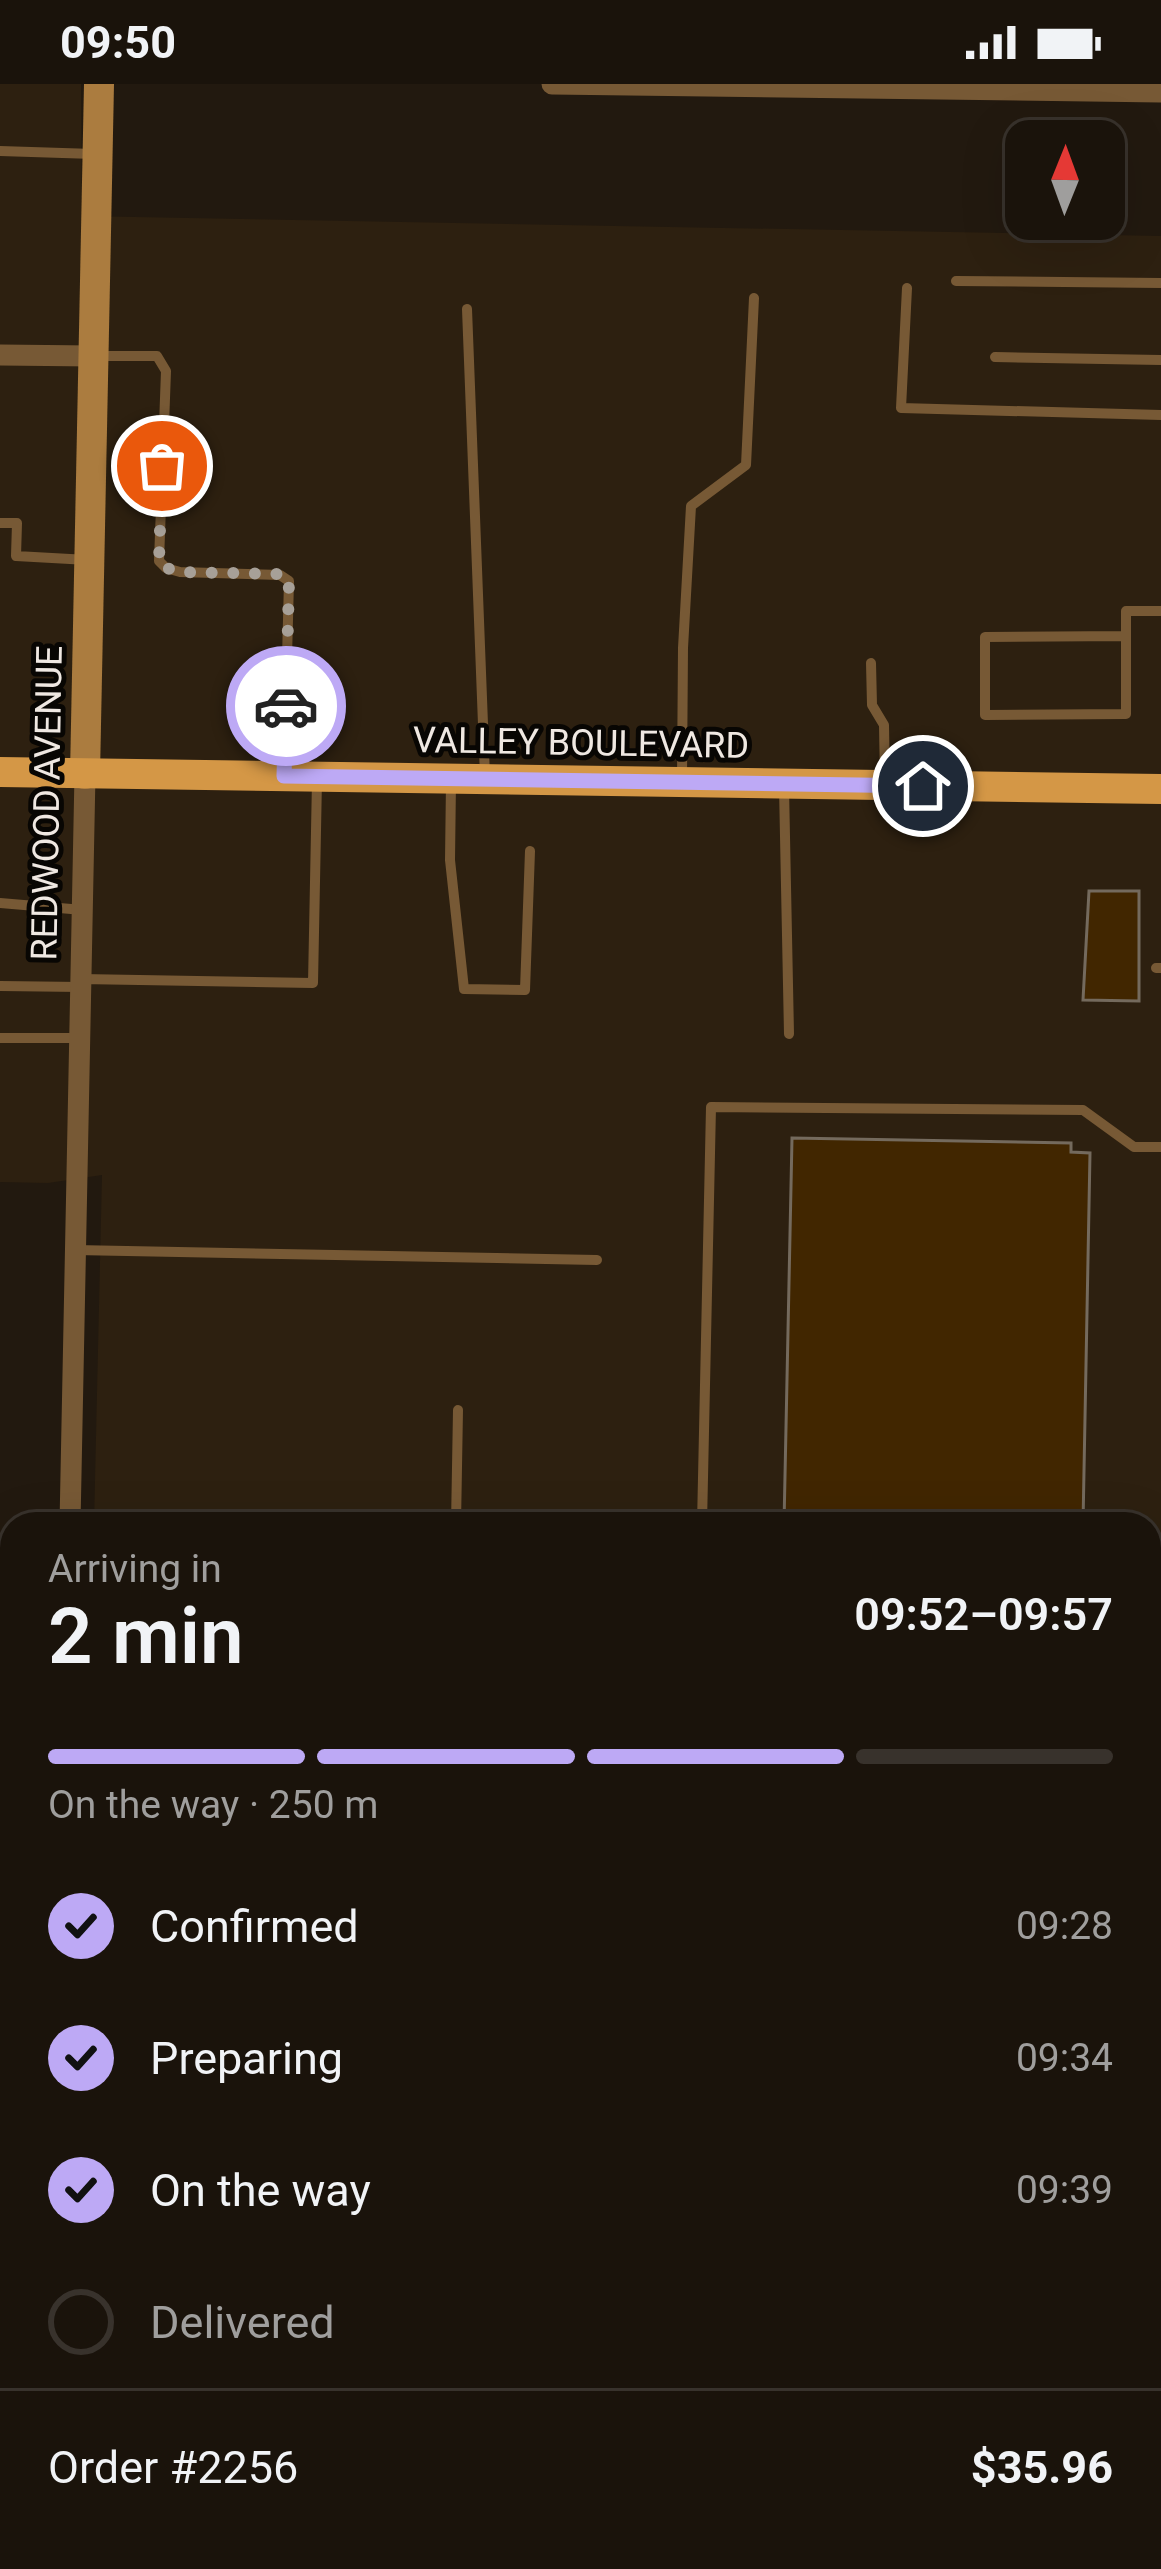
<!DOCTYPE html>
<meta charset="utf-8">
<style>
body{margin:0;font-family:Roboto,sans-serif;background:#272019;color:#f1f3f6;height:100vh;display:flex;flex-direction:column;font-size:45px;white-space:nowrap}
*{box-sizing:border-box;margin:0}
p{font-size:39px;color:#9f9e9d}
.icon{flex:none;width:66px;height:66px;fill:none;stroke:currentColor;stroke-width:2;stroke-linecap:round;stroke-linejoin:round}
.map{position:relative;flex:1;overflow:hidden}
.side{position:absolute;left:0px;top:1428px;width:1161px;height:1059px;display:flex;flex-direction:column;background:#1a130b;border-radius:36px 36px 0 0;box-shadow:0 12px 48px #0002,0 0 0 3px #38322c}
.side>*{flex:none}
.needle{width:78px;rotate:1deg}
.tools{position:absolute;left:1005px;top:36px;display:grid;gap:24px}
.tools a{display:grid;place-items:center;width:120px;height:120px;border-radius:24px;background:#1a130b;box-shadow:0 12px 48px #0002,0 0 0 3px #38322c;font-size:60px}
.pin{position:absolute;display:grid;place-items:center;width:102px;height:102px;color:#fff;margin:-51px;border:6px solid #fff;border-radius:50%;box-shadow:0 3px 12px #0007}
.courier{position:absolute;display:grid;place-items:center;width:120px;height:120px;margin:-60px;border:9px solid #bda9f5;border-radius:50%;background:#fff;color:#222;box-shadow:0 3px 15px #0007}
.headline em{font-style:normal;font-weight:600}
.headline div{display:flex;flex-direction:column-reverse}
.headline{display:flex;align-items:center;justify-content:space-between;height:204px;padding:0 48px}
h1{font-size:78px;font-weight:600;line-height:90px}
.bar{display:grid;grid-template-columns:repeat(4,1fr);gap:18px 12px;align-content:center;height:144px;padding:0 48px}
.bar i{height:15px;border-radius:9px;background:#38322c}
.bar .active{background:#bda9f5}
.bar p{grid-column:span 4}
.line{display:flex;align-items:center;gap:30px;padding:0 48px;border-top:3px solid #38322c}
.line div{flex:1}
ol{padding:0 48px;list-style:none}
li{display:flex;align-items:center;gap:36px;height:132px}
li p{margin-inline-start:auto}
li .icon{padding:12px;border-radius:50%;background:#bda9f5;color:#111;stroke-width:4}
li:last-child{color:#9f9e9d}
li i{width:66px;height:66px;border:6px solid #38322c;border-radius:50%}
.status{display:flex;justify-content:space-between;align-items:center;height:84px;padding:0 60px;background:#1a130b;direction:ltr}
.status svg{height:33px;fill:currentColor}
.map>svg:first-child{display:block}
.built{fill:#2d2010}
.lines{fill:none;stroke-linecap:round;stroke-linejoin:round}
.stream{stroke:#8d81a4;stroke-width:6}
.building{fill:#412600;stroke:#746a5d;stroke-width:3}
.lane{stroke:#775935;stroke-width:10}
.street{stroke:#775935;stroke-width:21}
.secondary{stroke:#ab7c3f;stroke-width:30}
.primary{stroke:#d49746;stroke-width:30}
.highway{stroke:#fab04b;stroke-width:36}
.rail{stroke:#a09891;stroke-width:6}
.done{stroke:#a7a098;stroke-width:12;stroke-dasharray:0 21.6}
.route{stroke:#bda9f5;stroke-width:15}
.labels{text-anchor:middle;stroke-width:10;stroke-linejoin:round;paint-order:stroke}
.street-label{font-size:36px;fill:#efe8e2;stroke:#080603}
</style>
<div class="status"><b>09:50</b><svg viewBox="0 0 49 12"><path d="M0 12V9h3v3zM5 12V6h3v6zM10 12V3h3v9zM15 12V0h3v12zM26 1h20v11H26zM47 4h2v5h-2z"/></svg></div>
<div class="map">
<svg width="1161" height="2485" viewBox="0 0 1161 2485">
<rect width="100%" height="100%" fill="#22190f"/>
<path class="built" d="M0,0H81L82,132L1161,152V1641H1149V1440H94L102,1091L48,1099L0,1098Z
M1149,2137H1161V2485H238V2475H1149Z"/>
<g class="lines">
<path class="stream" d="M1149,1876H1161"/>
</g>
<path class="building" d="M1089,807H1139V917L1083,916Z
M792,1054L1071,1059V1068L1090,1069L1083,1440H784Z"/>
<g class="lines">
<path class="lane" d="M0,67L94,70
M956,197L1161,199
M907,204L901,324L1161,331
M467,225L485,692
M100,272H157L166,287L159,477L166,484L180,488L280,491L289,497L284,689
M995,273L1161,276
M0,439H17L16,472L88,476
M1126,552L985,553V631L1126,630V527H1161
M871,579L872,621L884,641L885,698
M682,695L683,564L691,422L746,381L754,214
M451,698L450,776L464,905L525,906L530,767
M784,703L789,950
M0,819L83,826
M1156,884H1161
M81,895L313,899L317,696
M0,902L81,903
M0,954H80
M75,1166L597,1176
M456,1440L458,1326
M702,1440L711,1023L1083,1026L1134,1063H1161
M1149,1460H1161
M344,2475L346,2485
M775,2475V2485
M444,2485V2475
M714,2485V2475"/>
<path class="street" d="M552,0L1161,8
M0,271L93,272
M70,1440L85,690
M0,1650H12
M1149,1668H1161
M52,2485V2475"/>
<path class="secondary" d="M85,690L99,0"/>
<path class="primary" d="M0,688L1161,705"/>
<path class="highway" d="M0,1884L12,1885
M1149,1953H1161
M0,1969H12
M1149,2020H1161
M0,2021H12
M0,2072H12"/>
<path class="rail" d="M1149,2124H1161
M0,2136L12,2135
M1038,2475L1044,2485"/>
</g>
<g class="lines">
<path class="done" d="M162,382L159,477L166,484L180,488L280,490L289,497L286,622"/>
<path class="route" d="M286,622L284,692L923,702"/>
</g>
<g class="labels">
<g class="street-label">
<text transform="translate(581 658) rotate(1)" y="13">VALLEY BOULEVARD</text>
<text transform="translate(46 719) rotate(-89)" y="13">REDWOOD AVENUE</text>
</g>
</g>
</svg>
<div class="tools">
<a><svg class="needle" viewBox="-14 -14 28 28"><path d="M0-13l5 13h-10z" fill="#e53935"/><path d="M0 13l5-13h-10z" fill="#9f9e9d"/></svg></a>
</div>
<div class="pin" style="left:162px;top:382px;background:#ea580c"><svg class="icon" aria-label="bag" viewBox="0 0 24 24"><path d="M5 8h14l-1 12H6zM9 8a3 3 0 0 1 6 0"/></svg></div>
<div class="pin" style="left:923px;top:702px;background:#1f2937"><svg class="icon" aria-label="home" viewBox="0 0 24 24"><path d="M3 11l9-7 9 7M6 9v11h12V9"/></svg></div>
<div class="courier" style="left:286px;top:622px"><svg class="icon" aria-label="car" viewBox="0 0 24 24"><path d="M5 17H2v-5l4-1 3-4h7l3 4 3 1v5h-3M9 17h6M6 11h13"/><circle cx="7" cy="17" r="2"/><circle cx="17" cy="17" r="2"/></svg></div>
<section class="side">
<div class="headline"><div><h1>2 min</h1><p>Arriving in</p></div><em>09:52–09:57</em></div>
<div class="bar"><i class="active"></i><i class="active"></i><i class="active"></i><i></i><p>On the way · 250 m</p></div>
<ol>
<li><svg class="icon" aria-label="check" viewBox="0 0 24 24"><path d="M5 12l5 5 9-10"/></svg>Confirmed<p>09:28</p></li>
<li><svg class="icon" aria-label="check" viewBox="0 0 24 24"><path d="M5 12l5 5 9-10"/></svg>Preparing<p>09:34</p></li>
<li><svg class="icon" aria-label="check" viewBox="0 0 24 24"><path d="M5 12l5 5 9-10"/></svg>On the way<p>09:39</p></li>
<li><i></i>Delivered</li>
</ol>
<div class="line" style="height:156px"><div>Order #2256</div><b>$35.96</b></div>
</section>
</div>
